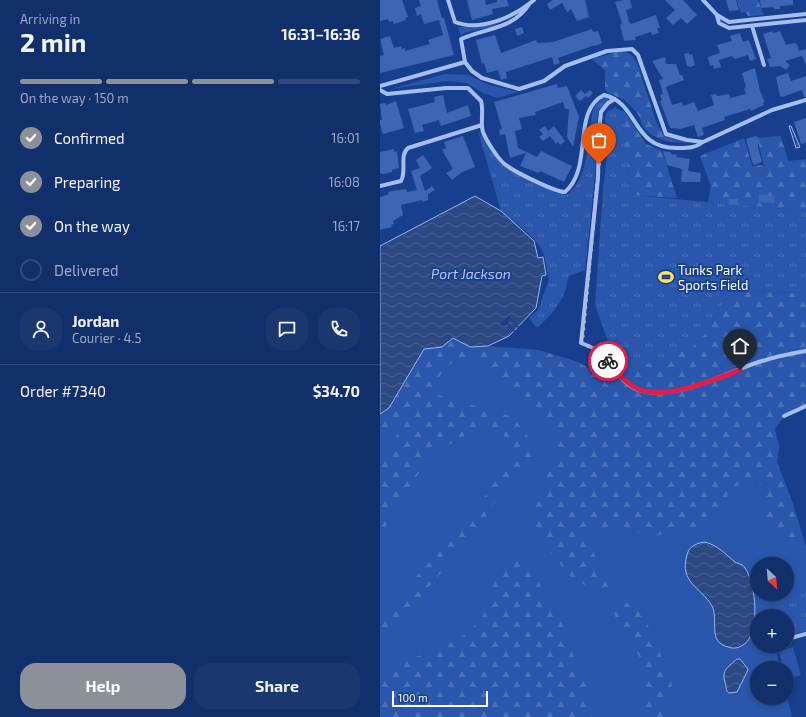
<!DOCTYPE html>
<meta charset="utf-8">
<style>
body{margin:0;font-family:"Exo 2",sans-serif;background:#1a3770;color:#f1f3f6;height:100vh;display:flex;flex-direction:column;font-size:15px;white-space:nowrap}
*{box-sizing:border-box;margin:0}
p{font-size:13px;color:#9ca9c1}
.icon{flex:none;width:22px;height:22px;fill:none;stroke:currentColor;stroke-width:2;stroke-linecap:round;stroke-linejoin:round}
.map{position:relative;flex:1;overflow:hidden}
.panel{display:flex;flex-direction:column;background:#112f6a;width:380px}
.panel>*{flex:none}
.needle{width:26px;rotate:154deg}
.fabs{position:absolute;left:370px;top:557px;display:grid;gap:8px}
.fabs a{display:grid;place-items:center;width:44px;height:44px;border-radius:50%;background:#112f6a;box-shadow:0 2px 6px #0003,0 0 0 1px #304a7e;font-size:20px}
.scale{position:absolute;left:12px;bottom:10px;width:96px;box-sizing:border-box;padding-left:4px;border:2px solid #fff;border-top:0;font-size:11px;line-height:14px;white-space:nowrap;color:#fff;-webkit-text-stroke:3px #173f8e;paint-order:stroke}
.pin{position:absolute;display:grid;place-items:center;width:34px;height:34px;color:#fff;margin:-41px -17px;border-radius:50% 50% 50% 0;rotate:-45deg;box-shadow:0 0 4px #0007}
.pin .icon{rotate:45deg}
.courier{position:absolute;display:grid;place-items:center;width:40px;height:40px;margin:-20px;border:3px solid #e11d48;border-radius:50%;background:#fff;color:#222;box-shadow:0 1px 5px #0007}
.summary em{font-style:normal;font-weight:700}
.summary div{display:flex;flex-direction:column-reverse}
.summary{display:flex;align-items:center;justify-content:space-between;height:68px;padding:0 20px}
h1{font-size:26px;font-weight:700;line-height:30px}
.bar{display:grid;grid-template-columns:repeat(4,1fr);gap:6px 4px;align-content:center;height:48px;padding:0 20px}
.bar i{height:5px;border-radius:3px;background:#304a7e}
.bar .on{background:#8c9099}
.bar p{grid-column:span 4}
.line{display:flex;align-items:center;gap:10px;padding:0 20px;border-top:1px solid #304a7e}
.line div{flex:1}
.round{display:grid;place-items:center;flex:none;width:42px;height:42px;border-radius:16px;background:#1a3770}
ol{padding:0 20px;list-style:none}
li{display:flex;align-items:center;gap:12px;height:44px}
li p{margin-inline-start:auto}
li .icon{padding:4px;border-radius:50%;background:#8c9099;color:#fff;stroke-width:4}
li:last-child{color:#9ca9c1}
li i{width:22px;height:22px;border:2px solid #304a7e;border-radius:50%}
.action{display:flex;gap:8px;margin-top:auto;padding:8px 20px}
.action a{flex:1;height:46px;border-radius:16px;background:#8c9099;color:#fff;font-size:16px;font-weight:700;line-height:46px;text-align:center}
.action a+a{background:#1a3770;color:#f1f3f6}
main{display:flex;flex:1;min-height:0}
.map>svg:first-child{display:block}
.grass{fill:#2a57ac;fill-rule:evenodd}
.forest{fill:url(#forest-firs)}
.park{fill:url(#park-tufts)}
.water{fill:url(#water-waves);stroke:#96b7f2}
.pier{fill:#173f8e}
.building{fill:#3c65b4}
.lines{fill:none;stroke-linecap:round;stroke-linejoin:round}
.minor{stroke:#a3beef;stroke-width:4}
.done{stroke:#aebcd7;stroke-width:4;stroke-dasharray:0 7.2}
.route{stroke:#e11d48;stroke-width:5}
.labels{text-anchor:middle;stroke-width:3.5;stroke-linejoin:round;paint-order:stroke}
.poi-label{font-size:13px;fill:#fff;stroke:#173f8e;text-anchor:start}
.water-label{font-size:14px;font-style:italic;fill:#afc8f6;stroke:#173f8e}
</style>
<main>
<section class="panel">
<div class="summary"><div><h1>2 min</h1><p>Arriving in</p></div><em>16:31–16:36</em></div>
<div class="bar"><i class="on"></i><i class="on"></i><i class="on"></i><i></i><p>On the way · 150 m</p></div>
<ol>
<li><svg class="icon" aria-label="check" viewBox="0 0 24 24"><path d="M5 12l5 5 9-10"/></svg>Confirmed<p>16:01</p></li>
<li><svg class="icon" aria-label="check" viewBox="0 0 24 24"><path d="M5 12l5 5 9-10"/></svg>Preparing<p>16:08</p></li>
<li><svg class="icon" aria-label="check" viewBox="0 0 24 24"><path d="M5 12l5 5 9-10"/></svg>On the way<p>16:17</p></li>
<li><i></i>Delivered</li>
</ol>
<div class="line" style="height:72px"><a class="round"><svg class="icon" aria-label="person" viewBox="0 0 24 24"><circle cx="12" cy="8" r="4"/><path d="M4 21q1-7 8-7t8 7"/></svg></a><div><b>Jordan</b><p>Courier · 4.5</p></div><a class="round"><svg class="icon" aria-label="chat" viewBox="0 0 24 24"><path d="M4 5h16v11H9l-5 4z"/></svg></a><a class="round"><svg class="icon" aria-label="phone" viewBox="0 0 24 24"><path d="M5 4h4l2 5-3 2q2 4 5 5l2-3 5 2v4C11 20 4 13 5 4z"/></svg></a></div>
<div class="line" style="height:52px"><div>Order #7340</div><b>$34.70</b></div>
<div class="action"><a>Help</a><a>Share</a></div>
</section>
<div class="map">
<svg width="426" height="717" viewBox="0 0 426 717">
<defs>
<pattern id="forest-firs" width="22" height="20" patternUnits="userSpaceOnUse"><rect width="22" height="20" fill="#2a57ac"/><path d="M5 1l3.5 6h-7zM16 11l3.5 6h-7z" fill="#4a70b8"/></pattern>
<pattern id="park-tufts" width="24" height="20" patternUnits="userSpaceOnUse"><rect width="24" height="20" fill="#2a57ac"/><path d="M3 7l-1-3M5 7V3M7 7l1-3M15 17l-1-3M17 17v-4M19 17l1-3" fill="none" stroke="#4a70b8"/></pattern>
<pattern id="water-waves" width="16" height="10" patternUnits="userSpaceOnUse"><rect width="16" height="10" fill="#2c4984"/><path d="M0 5q4-4 8 0t8 0" fill="none" stroke="#4c6496"/></pattern>
</defs>
<rect width="100%" height="100%" fill="#173f8e"/>
<path class="grass" d="M136,16L110,27L84,33L81,36L78,27H99Z
M65,74L88,75L109,85L138,92L117,98L103,93L87,83L67,81L11,89Z
M108,346L158,350L198,362L224,387L387,403L399,447L397,462L413,504L426,547V578L401,616H377V646H395L400,668H377V698L407,697L412,717H0V414L90,347ZM377,564H407V594H377Z
M413,647L421,675L407,679V668H403L399,651Z"/>
<path class="forest" d="M357,0H378L384,15L368,16L365,12L361,13Z
M237,52C249,52 252,53 257,63L277,124L283,134L310,142C295,145 274,140 264,128C261,124 261,120 259,116C256,111 251,106 247,102C240,96 231,96 225,90V70L212,59Z
M241,111H244L266,144L282,151L297,198L251,195Z
M401,136L408,161L426,159V211L328,202L331,186L320,156L364,138L372,166L384,165L377,138Z
M356,288L387,292L426,293V406L404,416L395,429L399,447L397,462L413,504L424,541H411L385,527L386,493L378,480L353,487L330,523L276,536L240,529L205,532L232,596L256,607L271,630L282,658L290,671L292,688L284,717H261L267,679L266,668L226,601L208,587L192,578L155,535L150,518L153,506L160,492L169,463L180,450L169,428L151,410L125,390L106,368L87,358C62,363 62,373 51,393L133,417L158,450L151,462L139,471L122,491L105,518L81,550L0,643V624L2,621L23,597L34,579L90,518L120,474L131,463C126,452 127,440 122,429L105,425L75,441L51,456L18,503L0,537V465L21,427L18,424L14,423L0,441V414L9,408L44,349L62,347L73,338L90,347L158,350L198,362L226,378L237,367H259L328,331L340,307Z
M138,555L146,560L181,621L195,659L209,690L212,717H0V670C36,654 80,650 103,615C115,596 113,559 138,555Z"/>
<path class="park" d="M224,97L228,99V101L218,113L215,176L205,270L189,276C187,282 186,288 184,294C179,306 168,318 158,327L155,326L149,318L158,310L169,280L164,254L158,244L147,232L121,211L98,131L121,164L176,193L186,195C210,181 208,134 213,110L217,103Z
M235,107L241,111L242,116L251,195L426,211V293L387,292L356,288L340,307L328,331L312,348L259,367H237L215,305L223,190L227,155L225,119L227,112Z
M426,578V631L416,634L407,631V616H401Z"/>
<path class="water" d="M409,126H411L420,147L416,148Z
M95,196L121,211L154,241L158,258L163,257L166,275L162,276L156,308L129,336L108,346L90,347L73,338L62,347L44,349L9,408L0,414V246Z
M325,542C339,546 345,554 355,562C359,564 363,564 365,568C376,583 381,635 363,645C359,648 353,649 348,647C327,642 339,620 332,606C321,587 299,583 307,555C309,546 317,543 325,542Z
M357,659H360L368,669L367,672L357,692L349,693C345,690 347,687 345,682C341,670 349,666 357,659Z"/>
<path class="pier" d="M129,316L140,328L139,329L130,319L128,321V323L136,332L135,333L127,324L122,326L120,324Z"/>
<path class="building" d="M0,0H22L28,17L25,18L26,20L14,24L13,21L9,22L8,19L0,21Z
M39,0H57L62,18H64L74,55L0,73V56L4,55L0,39L10,36L14,48L21,46L22,49L25,48V51L50,44L48,40L63,35L59,20L44,24L41,14L37,16L35,8L41,6Z
M87,0H105L106,5L117,2V0H127L129,6L112,9L113,14L92,20Z
M173,0H205L209,17L197,21L191,9L187,12L182,3L170,10L167,4Z
M244,0H250L252,8L246,10L249,22L251,24L276,15L280,28H277L279,33L272,35L271,32L255,37L256,40L244,41L240,25L242,24L241,20L235,2Z
M285,0H303L317,15L307,24L301,18L293,25L286,18L295,10Z
M346,0H356L359,10L349,11Z
M380,0H413V5L400,6V9H394V7L381,8Z
M142,27L144,33L137,36L135,29Z
M212,29L213,32L218,31L222,43L218,45L212,46L178,58L180,63L174,65L172,57L126,72L127,78L121,80L118,70L107,73L104,63L102,64L96,40L115,35L121,53L156,40L157,43L173,42Z
M393,31V33L400,31L406,45L414,43L417,44L419,51L426,49V65L422,56L405,61L410,65L406,70L400,66L390,67L387,59L391,58L383,34Z
M360,33L363,42L369,40L376,59L370,61L368,55L355,59L352,56L339,60L341,67L334,69L333,65L330,66L328,57L340,53L337,45L352,41L350,36Z
M309,53L310,55L312,54L315,65L310,67L307,66L304,54Z
M285,57L286,64H296L300,75H302L304,80L286,87L292,105L302,102L303,106L314,102L318,111L334,105L331,95L336,94L337,96L349,94L350,98L366,94L364,88L366,87L362,73L375,68L380,91L385,102H383L384,105L371,111L370,109L344,117L345,120L322,128L324,135L318,137L314,125L300,129L290,128L280,101L282,100L280,95L283,94L279,80L283,79L272,61Z
M408,73L411,81L426,76V97H424L422,90L402,97L400,96L396,77Z
M177,84L178,88L187,86L199,117L193,147L187,137L189,109H185L183,102L155,112L156,115L139,118L142,129L135,131L138,148L157,157L161,151L192,166L184,182L160,171L159,173L140,166L146,153L130,158L125,134L120,135L119,130L122,129L114,102Z
M201,90L205,94L210,90L213,93L208,98L206,96L200,101L195,96Z
M63,95L67,113L88,105L91,116L61,126L59,120L42,125L44,131L35,133L28,109L55,102L54,97Z
M16,101L24,128L3,134L0,124V120H2L0,104L6,103V105Z
M426,118V143L421,144L414,122Z
M165,126L168,131L174,126L185,141L180,145L178,142L176,144L170,136L163,141L159,137L163,134L159,130Z
M83,136L95,167L82,172L72,180L66,173L73,169L62,150L66,148L64,142Z
M376,136L378,137L380,142L378,143V147L382,162L374,165L372,162L366,139Z
M14,149V152L17,151L19,168L12,170V172L3,174L0,173V152Z
M283,151L291,152V154L297,155L296,157L310,159L308,171L321,173L320,182H301L302,169L287,165Z
M43,155L52,168L40,176L45,191L52,186L55,190L48,194V200L42,202V200L21,205L23,215L13,221L14,224L11,225L12,227L0,230V197L9,194L8,192L12,191L26,189L27,192L37,190L31,171L40,168L36,160Z
M379,194L395,196L394,203L379,202Z
M349,199H358V205H348Z"/>
<g class="lines">
<path class="minor" d="M68,0L75,22C100,32 134,17 154,0
M323,0L337,15L349,22L426,14
M150,3C133,30 108,27 81,39L85,62L92,71L102,78L139,89L164,81L185,66L227,51L252,49L258,55L286,134L307,140L323,142
M337,16L339,23L349,28L426,20
M372,26L384,65
M0,86L85,62
M0,90L7,94L66,88H88L101,101C104,111 100,123 103,132C106,140 119,161 126,165C135,172 175,192 185,192C214,167 191,111 224,95C260,103 251,150 299,148C309,148 315,148 323,142L392,110L426,100
M235,99L228,103L221,112L219,131L218,178L201,343C209,346 217,349 223,354C234,366 241,383 256,389C292,402 340,376 373,364C390,358 408,354 426,351
M0,186L21,181C27,170 19,156 28,148L102,125
M404,416L426,406
M407,639L426,634"/>
</g>
<g class="lines">
<path class="done" d="M219,164L202,343L219,351L228,361"/>
<path class="route" d="M228,361C236,371 243,381 254,387C279,403 334,380 360,370"/>
</g>
<defs>
<symbol id="stadium-bare" viewBox="-9 -9 18 18"><path d="M0-5a6.5 5 0 1 0 0 10a6.5 5 0 1 0 0-10ZM-3.5-1.8h7v3.6h-7Z" fill="#ffe261" stroke="#173f8e" stroke-width="2.5" paint-order="stroke"/></symbol>
</defs>
<g fill-rule="evenodd">
<use href="#stadium-bare" x="275" y="266" width="22" height="22"/>
</g>
<g class="labels">
<g class="poi-label">
<text x="298" y="275">Tunks Park<tspan x="298" dy="15">Sports Field</tspan></text>
</g>
<g class="water-label">
<text x="91" y="279">Port Jackson</text>
</g>
</g>
</svg>
<div class="fabs">
<a><svg class="needle" viewBox="-14 -14 28 28"><path d="M0-13l5 13h-10z" fill="#e53935"/><path d="M0 13l5-13h-10z" fill="#9ca9c1"/></svg></a>
<a>+</a>
<a>−</a>
</div>
<div class="scale">100 m</div>
<div class="pin" style="left:219px;top:164px;background:#ea580c"><svg class="icon" aria-label="bag" viewBox="0 0 24 24"><path d="M5 8h14l-1 12H6zM9 8a3 3 0 0 1 6 0"/></svg></div>
<div class="pin" style="left:360px;top:370px;background:#1f2937"><svg class="icon" aria-label="home" viewBox="0 0 24 24"><path d="M3 11l9-7 9 7M6 9v11h12V9"/></svg></div>
<div class="courier" style="left:228px;top:361px"><svg class="icon" aria-label="bike" viewBox="0 0 24 24"><circle cx="6" cy="16" r="4"/><circle cx="18" cy="16" r="4"/><path d="M6 16l4-8h5l3 8M10 8l3 8H6M13 5h3"/></svg></div>
</div>
</main>
